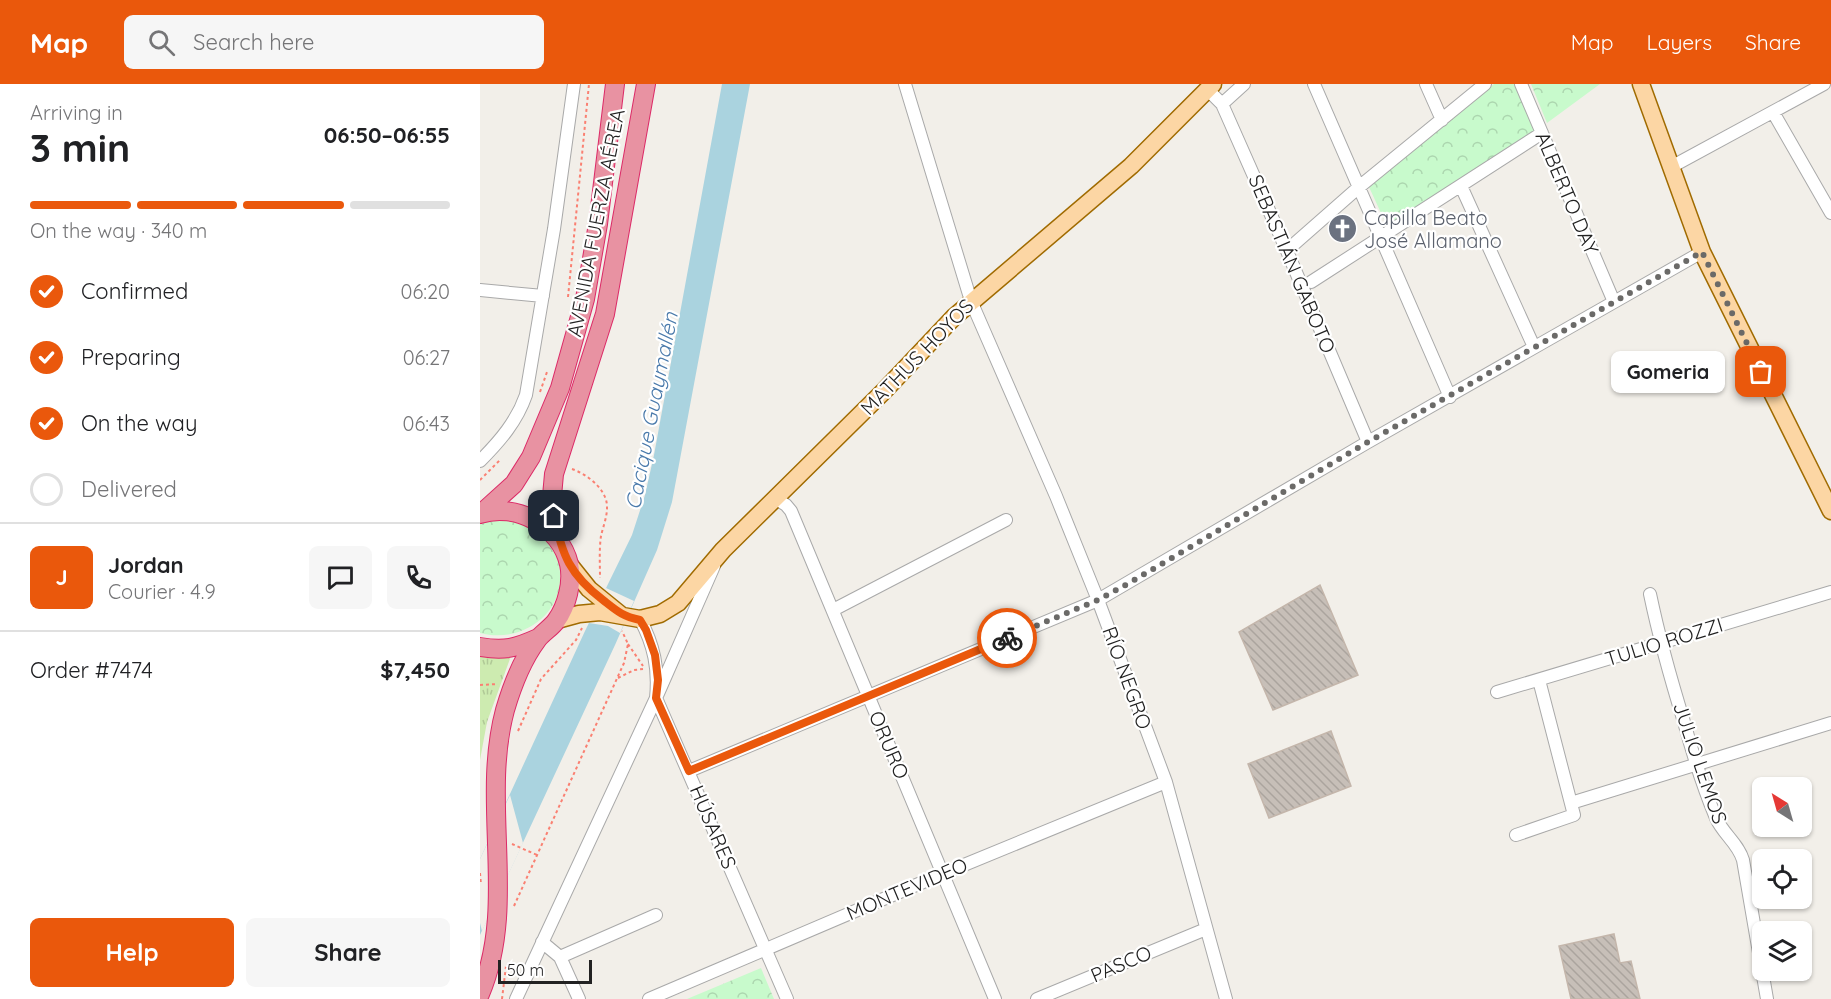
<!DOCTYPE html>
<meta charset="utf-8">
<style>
body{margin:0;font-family:Quicksand,sans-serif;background:#f6f6f6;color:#202124;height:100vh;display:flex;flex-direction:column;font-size:22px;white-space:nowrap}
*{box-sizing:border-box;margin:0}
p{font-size:20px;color:#757577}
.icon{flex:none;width:33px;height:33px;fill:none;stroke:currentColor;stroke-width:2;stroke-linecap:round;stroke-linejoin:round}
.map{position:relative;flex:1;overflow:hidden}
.side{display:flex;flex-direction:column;background:#fff;width:480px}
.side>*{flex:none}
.needle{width:39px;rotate:323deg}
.fabs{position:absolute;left:1272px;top:693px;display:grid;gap:12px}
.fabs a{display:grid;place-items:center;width:60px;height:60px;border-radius:9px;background:#fff;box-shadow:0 2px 4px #0004;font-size:30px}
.scale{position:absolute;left:18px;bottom:15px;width:94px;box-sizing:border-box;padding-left:6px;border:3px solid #222;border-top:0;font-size:16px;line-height:21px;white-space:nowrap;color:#222;-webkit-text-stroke:4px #fff;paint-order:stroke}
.pin{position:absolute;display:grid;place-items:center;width:51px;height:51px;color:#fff;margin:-26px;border-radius:12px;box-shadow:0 3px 9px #0006}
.courier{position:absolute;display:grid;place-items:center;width:60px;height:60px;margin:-30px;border:4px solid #ea580c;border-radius:50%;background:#fff;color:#222;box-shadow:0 2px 8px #0007}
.bubble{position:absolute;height:42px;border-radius:9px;background:#fff;box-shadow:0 2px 4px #0004;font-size:20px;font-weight:700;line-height:42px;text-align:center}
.overview em{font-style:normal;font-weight:700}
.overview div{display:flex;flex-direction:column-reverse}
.overview{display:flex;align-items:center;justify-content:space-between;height:102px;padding:0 30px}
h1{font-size:39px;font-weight:700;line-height:45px}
.bar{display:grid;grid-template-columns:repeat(4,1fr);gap:9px 6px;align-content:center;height:72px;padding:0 30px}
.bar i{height:8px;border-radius:4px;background:#e0e0e0}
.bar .on{background:#ea580c}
.bar p{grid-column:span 4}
.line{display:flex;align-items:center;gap:15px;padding:0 30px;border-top:2px solid #e0e0e0}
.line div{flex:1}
.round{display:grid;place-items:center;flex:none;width:63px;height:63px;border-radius:9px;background:#f6f6f6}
ol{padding:0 30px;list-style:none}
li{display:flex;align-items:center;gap:18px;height:66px}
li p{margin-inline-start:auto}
li .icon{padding:6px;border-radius:50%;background:#ea580c;color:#fff;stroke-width:4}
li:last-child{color:#757577}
li i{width:33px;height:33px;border:3px solid #e0e0e0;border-radius:50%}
.button{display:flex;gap:12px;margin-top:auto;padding:12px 30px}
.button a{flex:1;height:69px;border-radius:9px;background:#ea580c;color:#fff;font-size:24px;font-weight:700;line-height:69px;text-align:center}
.button a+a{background:#f6f6f6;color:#202124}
header{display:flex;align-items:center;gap:36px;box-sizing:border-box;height:84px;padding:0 30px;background:#ea580c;color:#fff}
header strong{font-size:28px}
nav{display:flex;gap:33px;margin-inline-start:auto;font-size:21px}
.search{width:420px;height:54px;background:#f6f6f6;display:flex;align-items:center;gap:15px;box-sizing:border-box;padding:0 21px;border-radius:9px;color:#757577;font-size:22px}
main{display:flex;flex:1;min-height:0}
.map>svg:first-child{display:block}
.grass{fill:url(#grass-tufts)}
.park{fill:url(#park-crowns)}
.water{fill:#aad3df}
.pier{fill:#f2efe9}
.building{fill:url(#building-back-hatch);stroke:#c4b6ab;stroke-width:1.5}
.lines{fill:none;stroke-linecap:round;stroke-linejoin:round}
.minor-casing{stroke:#a9a9a9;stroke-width:14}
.major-casing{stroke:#a06b00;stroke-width:19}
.highway-casing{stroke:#dc2a67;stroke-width:20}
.path{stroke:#fa8072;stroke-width:2;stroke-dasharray:3 3;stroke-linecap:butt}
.minor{stroke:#fff;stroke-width:12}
.major{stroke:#fcd6a4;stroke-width:16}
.highway{stroke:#e892a2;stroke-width:18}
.done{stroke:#6b6a68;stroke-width:6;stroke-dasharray:0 10.8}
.route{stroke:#ea580c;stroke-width:8}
.labels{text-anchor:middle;stroke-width:4.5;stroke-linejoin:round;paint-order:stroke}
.street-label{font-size:20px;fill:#222;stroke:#fff}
.worship-label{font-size:20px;fill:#5b616d;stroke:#fff;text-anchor:start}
.water-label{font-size:21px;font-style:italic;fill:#4a7aab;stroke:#fff}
</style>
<header>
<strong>Map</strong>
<div class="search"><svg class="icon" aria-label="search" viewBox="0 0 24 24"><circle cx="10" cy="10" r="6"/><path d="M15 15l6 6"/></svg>Search here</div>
<nav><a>Map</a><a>Layers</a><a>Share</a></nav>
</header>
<main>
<section class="side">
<div class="overview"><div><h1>3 min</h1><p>Arriving in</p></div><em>06:50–06:55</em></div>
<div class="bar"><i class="on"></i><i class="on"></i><i class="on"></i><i></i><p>On the way · 340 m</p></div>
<ol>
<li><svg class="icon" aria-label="check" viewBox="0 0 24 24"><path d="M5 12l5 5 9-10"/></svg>Confirmed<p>06:20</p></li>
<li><svg class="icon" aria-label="check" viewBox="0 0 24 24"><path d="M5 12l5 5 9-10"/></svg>Preparing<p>06:27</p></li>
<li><svg class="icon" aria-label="check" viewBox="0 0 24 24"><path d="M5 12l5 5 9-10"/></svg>On the way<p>06:43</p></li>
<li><i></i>Delivered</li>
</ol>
<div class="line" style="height:108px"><b class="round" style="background:#ea580c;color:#fff">J</b><div><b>Jordan</b><p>Courier · 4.9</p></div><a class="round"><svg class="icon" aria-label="chat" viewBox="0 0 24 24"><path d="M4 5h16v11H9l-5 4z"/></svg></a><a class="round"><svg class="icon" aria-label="phone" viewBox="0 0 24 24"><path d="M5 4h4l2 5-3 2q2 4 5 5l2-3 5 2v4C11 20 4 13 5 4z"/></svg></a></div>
<div class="line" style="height:78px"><div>Order #7474</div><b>$7,450</b></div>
<div class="button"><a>Help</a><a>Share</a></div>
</section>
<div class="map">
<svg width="1351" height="915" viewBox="0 0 1351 915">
<defs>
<pattern id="grass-tufts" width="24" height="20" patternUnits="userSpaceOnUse" patternTransform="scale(1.5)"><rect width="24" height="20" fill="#cdebb0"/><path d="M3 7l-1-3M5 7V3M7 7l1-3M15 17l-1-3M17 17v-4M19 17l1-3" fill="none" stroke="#b0c997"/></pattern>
<pattern id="park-crowns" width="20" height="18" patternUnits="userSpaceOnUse" patternTransform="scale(1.5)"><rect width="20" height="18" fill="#c8facc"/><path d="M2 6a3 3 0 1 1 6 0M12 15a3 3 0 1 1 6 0" fill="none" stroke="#acd6af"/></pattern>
<pattern id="building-back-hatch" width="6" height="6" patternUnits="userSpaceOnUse" patternTransform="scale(1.5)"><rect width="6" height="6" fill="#c7bfb8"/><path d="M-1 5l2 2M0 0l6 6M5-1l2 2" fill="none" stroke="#aba49e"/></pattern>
</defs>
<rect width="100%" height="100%" fill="#f2efe9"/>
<path class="grass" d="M0,570L31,572L7,638L0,676Z"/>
<path class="park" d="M1014,0H1039L1058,46L907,142L889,103Z
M1051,0H1120L1067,39Z
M25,432C36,437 53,441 63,449C71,456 75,467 78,477C91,525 45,561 0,549V436Z
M281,884L294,915H207Z"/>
<path class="water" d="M242,0H270L192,418L177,466L135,561L0,851V775L105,547L152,451L165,411L174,371Z"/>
<path class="pier" d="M126,504L154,517L140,549L128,542L109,539Z
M30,711L43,759L2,847L0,839V775Z"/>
<path class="building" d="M840,501L878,591L793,626L759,548Z
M851,647L871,702L789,734L768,680Z
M1134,850L1140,879L1151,877L1160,915H1091L1079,862Z"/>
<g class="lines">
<defs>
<path id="minor" d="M425,0L491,217L576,412L618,516L686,698L746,915
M834,0L970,313
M946,0L962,36
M1041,0L1134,218
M728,6L742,20L807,167L888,358
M742,20L764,0
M1293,28L1351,129
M1191,83L1344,0
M981,102L1054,263
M813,161L879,103L1005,0
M831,198L1062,49
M0,206L63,212
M0,377C20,357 37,337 46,311L74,145L94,0
M295,414L306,421L311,427L515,915
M1170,510C1179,553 1191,596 1204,638C1213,671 1223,703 1236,734C1243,750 1258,759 1263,776L1287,915
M353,526L526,436
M160,535C174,561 179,585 176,614L307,915
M1017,608L1351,508
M209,687L618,516L888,358L1222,168
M1091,719L1351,639
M1036,751L1094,731L1059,596
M62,858L80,873L99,915
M80,873L176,831
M36,915L176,614L234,482
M169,915L462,790L686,698
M557,915L726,845"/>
<path id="major" d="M1161,0L1222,168L1351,427
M89,480L109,505L141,531
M77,536L99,530L120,528L160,535L180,530L198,519L243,466L404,307L474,233L651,82L733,0"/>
<path id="highway" d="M3,428L34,400L51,373L80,304L105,215L118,140L135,0
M0,430C36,418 80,442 89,480C93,498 87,522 76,537C71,544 62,549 57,556C42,576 32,602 25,626C0,719 38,821 0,910
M79,458L72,412L74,390L125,230L166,0
M0,563C25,567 36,564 58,554"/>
</defs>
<use href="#minor" class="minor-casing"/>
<use href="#major" class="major-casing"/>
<use href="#highway" class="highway-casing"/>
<path class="path" d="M88,213L109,0
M60,308L67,288
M92,385C107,390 128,406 127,424C127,433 123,443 121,452C119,466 120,480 120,494
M0,396L21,375
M148,560L163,582
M138,594L154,586L163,585
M0,601L18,600
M38,647L61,595L96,556L102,544
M32,760L57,771
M0,789L1,801
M34,822L144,579L148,560L142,547
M22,915L26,882"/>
<use href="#minor" class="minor"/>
<use href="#major" class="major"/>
<use href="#highway" class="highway"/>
</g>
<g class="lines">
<path class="done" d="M527,554L618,516L651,498L888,358L1222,168L1281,288"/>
<path class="route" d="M74,432C82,471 90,491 123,516C137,527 142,532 160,536L166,546L175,571L178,596L176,614L209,687L527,554"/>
</g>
<defs>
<symbol id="church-disc" viewBox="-11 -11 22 22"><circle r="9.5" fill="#6b7280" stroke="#fff"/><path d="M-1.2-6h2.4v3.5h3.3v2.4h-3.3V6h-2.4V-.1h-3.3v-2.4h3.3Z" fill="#fff"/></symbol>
</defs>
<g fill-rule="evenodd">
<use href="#church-disc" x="846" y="128" width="33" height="33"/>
</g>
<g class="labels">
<g class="street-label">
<text transform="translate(1087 109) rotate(67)" y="7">ALBERTO DAY</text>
<text transform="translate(116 139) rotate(-79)" y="7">AVENIDA FUERZA AÉREA</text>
<text transform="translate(812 180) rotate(67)" y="7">SEBASTIÁN GABOTO</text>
<text transform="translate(437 273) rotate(-46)" y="7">MATHUS HOYOS</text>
<text transform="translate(1184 558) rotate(-17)" y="7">TULIO ROZZI</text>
<text transform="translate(647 594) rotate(70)" y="7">RÍO NEGRO</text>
<text transform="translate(409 661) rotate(67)" y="7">ORURO</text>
<text transform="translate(1220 679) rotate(71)" y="7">JULIO LEMOS</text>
<text transform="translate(233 743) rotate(67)" y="7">HÚSARES</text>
<text transform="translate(427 805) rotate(-23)" y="7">MONTEVIDEO</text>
<text transform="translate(641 880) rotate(-23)" y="7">PASCO</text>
</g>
<g class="worship-label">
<text x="884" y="141">Capilla Beato<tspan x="884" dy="23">José Allamano</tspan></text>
</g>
<g class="water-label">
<text transform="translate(172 327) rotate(-79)" y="7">Cacique Guaymallén</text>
</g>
</g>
</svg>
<div class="fabs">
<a><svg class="needle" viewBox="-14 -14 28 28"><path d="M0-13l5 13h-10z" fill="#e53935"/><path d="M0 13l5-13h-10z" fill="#757577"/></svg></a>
<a><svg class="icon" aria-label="locate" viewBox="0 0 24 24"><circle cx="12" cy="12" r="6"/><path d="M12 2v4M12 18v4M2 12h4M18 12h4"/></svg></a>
<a><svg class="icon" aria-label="layers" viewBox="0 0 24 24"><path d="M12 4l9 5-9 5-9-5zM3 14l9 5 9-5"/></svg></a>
</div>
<div class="scale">50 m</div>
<div class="pin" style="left:1281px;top:288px;background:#ea580c"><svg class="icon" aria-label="bag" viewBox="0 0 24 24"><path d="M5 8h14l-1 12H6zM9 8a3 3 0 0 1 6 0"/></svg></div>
<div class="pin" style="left:74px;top:432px;background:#1f2937"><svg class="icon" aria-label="home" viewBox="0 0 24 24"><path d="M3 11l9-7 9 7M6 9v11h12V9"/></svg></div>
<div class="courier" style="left:527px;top:554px"><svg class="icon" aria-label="bike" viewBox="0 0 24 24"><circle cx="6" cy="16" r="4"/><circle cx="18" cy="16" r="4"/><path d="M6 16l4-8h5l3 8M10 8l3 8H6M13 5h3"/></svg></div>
<div class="bubble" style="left:1131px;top:267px;width:114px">Gomeria</div>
</div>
</main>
